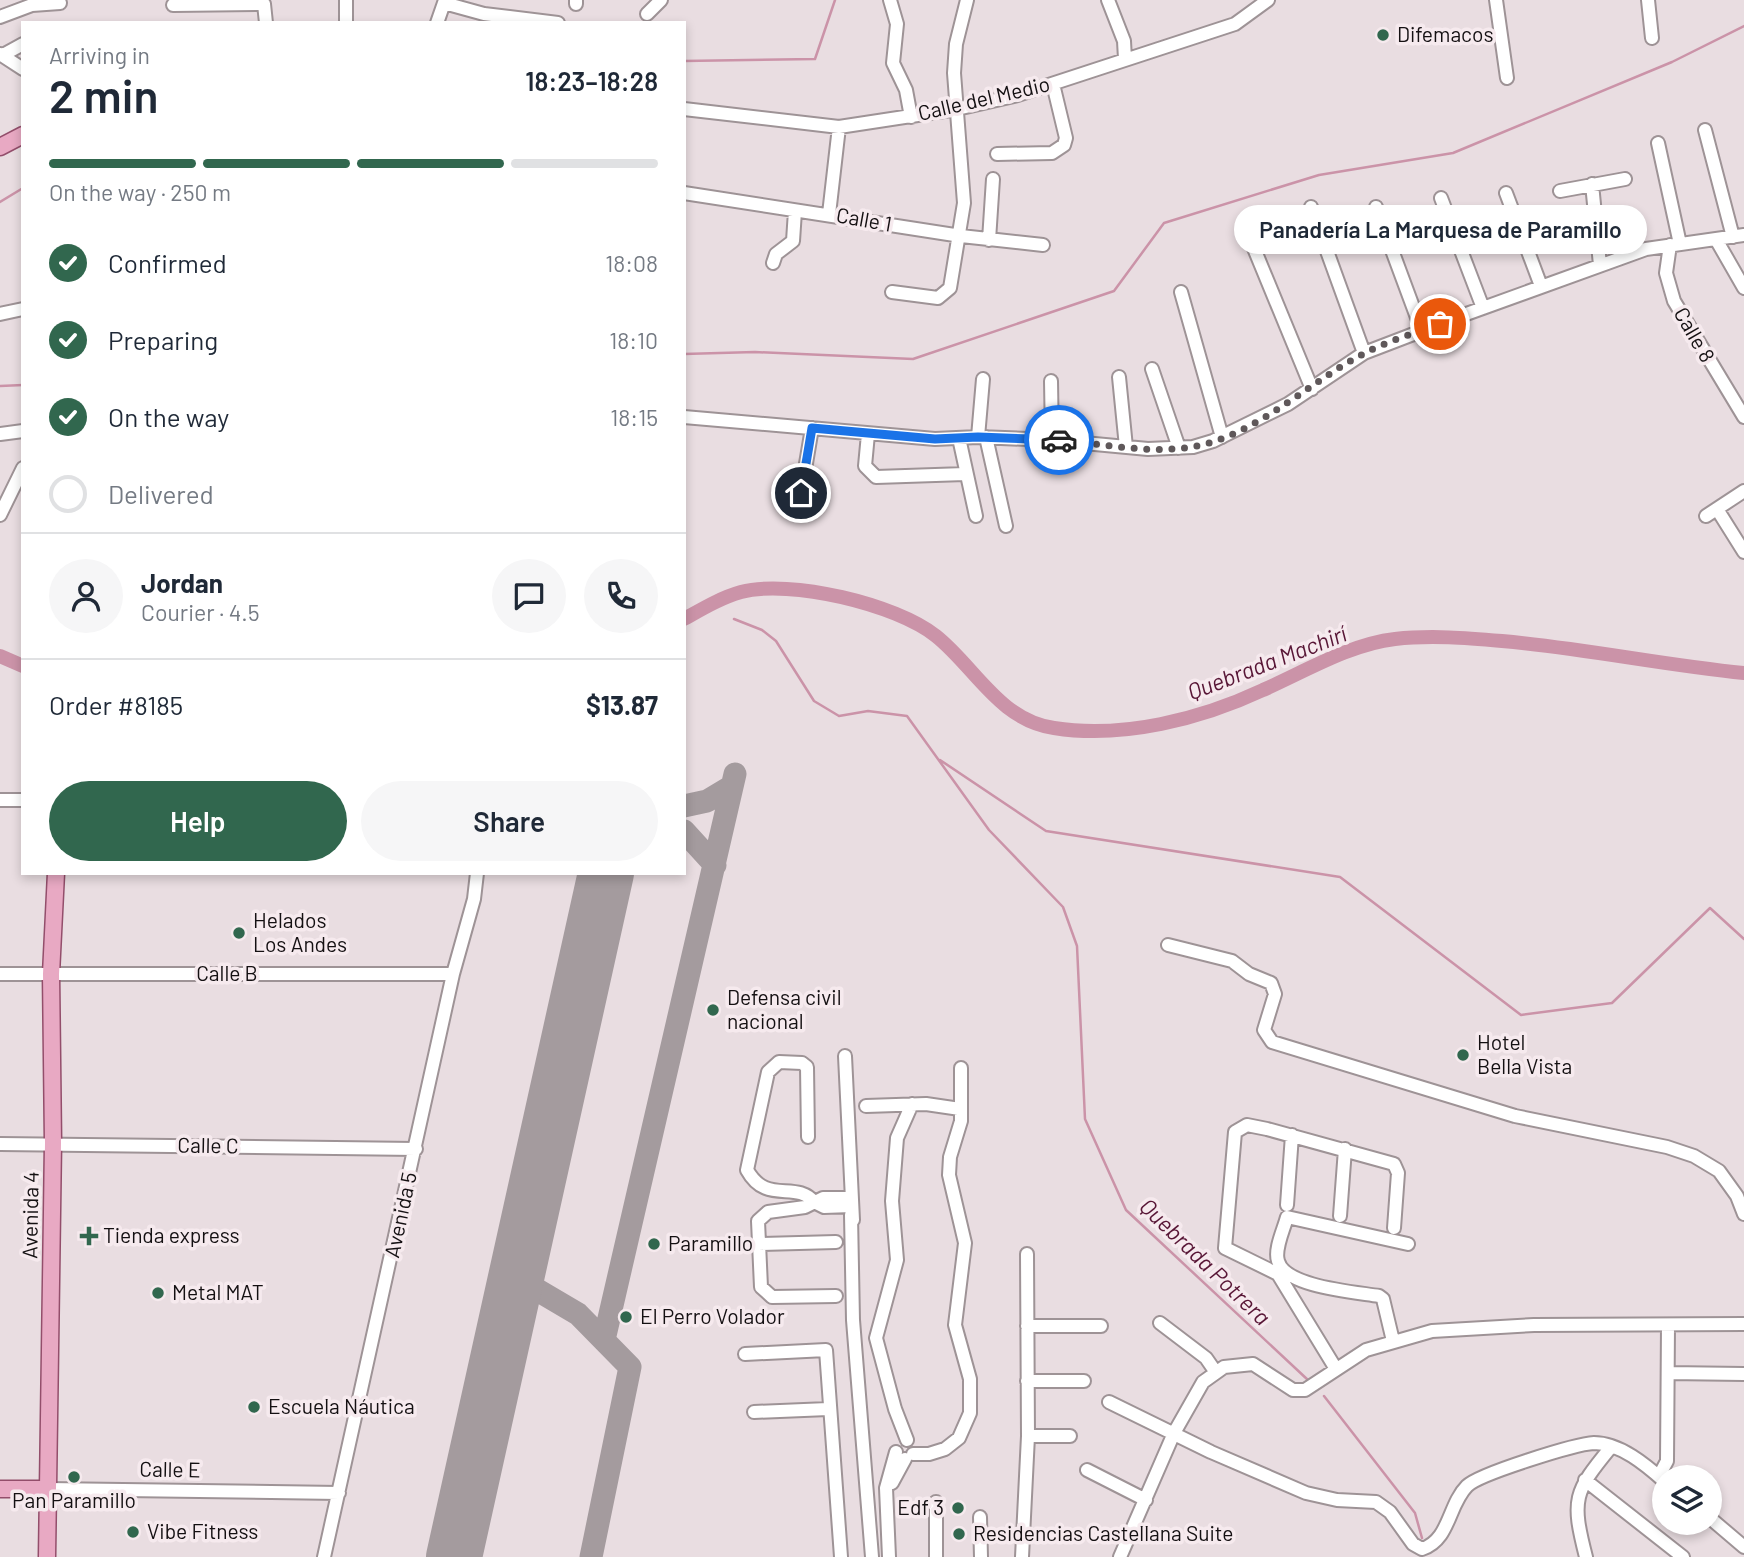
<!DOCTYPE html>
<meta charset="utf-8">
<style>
body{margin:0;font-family:Barlow,sans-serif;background:#f6f6f7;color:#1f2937;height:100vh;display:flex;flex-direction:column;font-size:26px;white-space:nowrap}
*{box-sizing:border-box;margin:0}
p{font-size:23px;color:#747a83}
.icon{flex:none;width:38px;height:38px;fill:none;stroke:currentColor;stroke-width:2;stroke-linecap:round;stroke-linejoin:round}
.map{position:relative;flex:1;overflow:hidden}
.sheet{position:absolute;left:21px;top:21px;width:665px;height:854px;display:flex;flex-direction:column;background:#fff;border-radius:0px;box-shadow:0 4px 10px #0003}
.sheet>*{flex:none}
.buttons{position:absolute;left:1652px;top:1465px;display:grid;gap:14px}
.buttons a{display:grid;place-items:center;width:70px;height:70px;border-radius:50%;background:#fff;box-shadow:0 4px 10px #0003;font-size:35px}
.pin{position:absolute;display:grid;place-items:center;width:60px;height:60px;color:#fff;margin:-30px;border:4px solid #fff;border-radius:50%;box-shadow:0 2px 7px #0007}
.courier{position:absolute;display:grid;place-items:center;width:70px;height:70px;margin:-35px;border:5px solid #1a73e8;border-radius:50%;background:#fff;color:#222;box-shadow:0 2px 9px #0007}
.bubble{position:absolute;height:49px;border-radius:24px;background:#fff;box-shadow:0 4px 10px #0003;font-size:23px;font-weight:600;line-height:49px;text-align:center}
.summary em{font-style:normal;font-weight:600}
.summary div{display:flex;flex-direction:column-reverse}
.summary{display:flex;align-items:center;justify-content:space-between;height:119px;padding:0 28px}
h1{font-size:46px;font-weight:600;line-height:52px}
.bar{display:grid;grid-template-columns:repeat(4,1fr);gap:10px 7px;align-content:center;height:84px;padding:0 28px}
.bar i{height:9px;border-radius:5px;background:#e0e1e3}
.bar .active{background:#31674e}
.bar p{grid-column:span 4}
.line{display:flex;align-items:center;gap:18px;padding:0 28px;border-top:2px solid #e0e1e3}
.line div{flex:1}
.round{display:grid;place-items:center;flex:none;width:74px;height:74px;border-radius:37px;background:#f6f6f7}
ol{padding:0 28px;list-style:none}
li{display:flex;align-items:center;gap:21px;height:77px}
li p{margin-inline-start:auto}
li .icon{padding:7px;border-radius:50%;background:#31674e;color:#fff;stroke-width:4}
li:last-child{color:#747a83}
li i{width:38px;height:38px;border:4px solid #e0e1e3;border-radius:50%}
.cta{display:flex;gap:14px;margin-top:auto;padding:14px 28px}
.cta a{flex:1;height:80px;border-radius:42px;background:#31674e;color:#fff;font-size:28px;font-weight:600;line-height:80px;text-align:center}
.cta a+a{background:#f6f6f7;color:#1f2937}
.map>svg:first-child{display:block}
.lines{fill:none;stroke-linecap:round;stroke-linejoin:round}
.stream{stroke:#cb93a8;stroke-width:2.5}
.river{stroke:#cb93a8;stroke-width:14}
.taxiway{stroke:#a49b9e;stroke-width:23}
.runway{stroke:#a49b9e;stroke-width:56}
.minor-casing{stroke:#9e9396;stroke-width:16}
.major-casing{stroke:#934e6b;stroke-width:19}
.minor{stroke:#fff;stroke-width:12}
.major{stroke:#e8a9c3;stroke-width:16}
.done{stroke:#5f585a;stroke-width:7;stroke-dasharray:0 12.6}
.route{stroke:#1a73e8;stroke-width:9}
.poi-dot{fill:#31674e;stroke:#f6eaee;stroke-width:2.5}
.labels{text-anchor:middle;stroke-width:7;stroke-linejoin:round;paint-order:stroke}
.poi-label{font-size:21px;fill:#141012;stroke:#f6eaee;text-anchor:start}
.street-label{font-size:21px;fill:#141012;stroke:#f6eaee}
.water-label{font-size:23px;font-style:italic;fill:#581636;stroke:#f6eaee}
</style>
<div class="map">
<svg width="1744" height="1557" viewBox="0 0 1744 1557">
<rect width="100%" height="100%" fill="#e9dde1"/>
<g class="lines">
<path class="stream" d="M684,61L815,59L835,0
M0,202L23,188
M684,354L755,352L913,359L1114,291L1164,223L1319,175L1453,153L1672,62L1744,26
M0,386L23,385
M734,619L762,630L776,641L814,701L839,716L868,711L907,716L989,830L1063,907L1077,946L1085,1119L1126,1210L1308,1380
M940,760L1046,831L1340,877L1521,1015L1612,1003L1710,908L1744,939
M1324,1396L1415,1513L1422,1538"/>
<path class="river" d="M684,619C702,609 720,598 741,592C790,579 896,604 936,636C975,667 999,720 1054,728C1123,739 1201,719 1263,690C1304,672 1350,644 1395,639C1431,635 1467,638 1502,641C1583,648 1663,665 1744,673
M0,656L23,666"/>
<path class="taxiway" d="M684,806L707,801L732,786
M684,831L715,865
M517,1278L578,1314L630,1367L591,1557
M604,1340L735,774"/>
<path class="runway" d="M454,1557L606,873"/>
<defs>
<path id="minor" d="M346,0V23
M576,0V4
M890,0L897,24L893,63L906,90L911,117
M1108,0L1124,41L1125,59
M1496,0L1507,78
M1648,0L1652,38
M444,3L484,14L558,23
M173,5L264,4L266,23
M647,14L661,0
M0,17L32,5L60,3
M437,23L445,0
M0,54L23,69
M3,55L23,44
M684,109L839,127L957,109L1018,95L1235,24L1268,0
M1705,130L1733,237
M1658,143L1680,244
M997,154L1052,153L1064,145L1066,138L1053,84
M1592,184L1600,265
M1560,191L1625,179
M684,193L961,236L1043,245
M1506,193L1541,286
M1441,198L1483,308
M1311,207L1364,353
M1376,207L1422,331
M829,214L839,127
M989,240L993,179
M1251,241L1312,389
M1717,241L1744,288
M1670,245L1666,273L1674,301L1744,417
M773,263L776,254L793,241L795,211
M892,292L938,298L950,288L964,203L954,73L956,44L967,0
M1181,292L1222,437
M0,314L23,309
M1152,369L1179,448
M1119,377L1126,447
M1051,381L1052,440
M684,417L935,439L978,437L1052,440L1148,449L1193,447L1213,441L1288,404L1364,353L1458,317L1646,249L1744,235
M0,434L23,431
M868,434L865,466L876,477L965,474
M978,437L983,379
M986,437L1006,526
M959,438L976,516
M801,493L812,428
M1717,509L1744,552
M0,515L23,468
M1706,516L1744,491
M0,800H23
M1168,945L1232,961L1249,974L1271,983L1275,994L1264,1030L1272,1042L1515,1116L1667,1147L1694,1156L1719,1171L1737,1196L1744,1214
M0,974H453
M845,1056L853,1220
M866,1106L926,1104L960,1109
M808,1137L807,1067L802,1063L779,1062L768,1072L747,1170C767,1206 796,1179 815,1203
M0,1144L416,1149
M816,1203L824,1207L851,1206
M1287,1205L1292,1135
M851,1215L853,1320L872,1557
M1340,1216L1345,1149
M759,1244L836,1242
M836,1296L772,1297L761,1287L758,1221L768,1212L805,1207L823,1198H850
M1160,1323L1206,1358L1215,1371
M1027,1326H1101
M1393,1341L1383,1299L1379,1296C1355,1292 1285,1287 1278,1261C1274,1249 1284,1229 1287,1217L1408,1244
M745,1354L826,1350L841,1557
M1336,1369L1278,1274L1225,1248L1235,1132L1247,1125L1267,1129L1394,1164L1398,1173L1394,1228
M1668,1373L1744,1374
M1027,1381H1084
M1109,1402L1211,1452L1306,1493L1337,1500L1376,1502L1390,1512L1413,1544L1422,1549C1450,1540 1448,1505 1467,1486C1479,1474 1575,1444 1594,1443C1620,1443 1646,1465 1664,1481
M754,1412L828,1409
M1028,1436H1070
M907,1440L895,1409L876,1338L897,1260L892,1201L897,1138L912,1104
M913,1454H929L945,1449L959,1438L970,1413V1379L955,1325L965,1243L949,1175L950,1157L961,1121V1068
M1087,1470L1146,1500
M1659,1476L1667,1461L1668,1326
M1585,1480L1683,1557
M892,1483L905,1459
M47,1489L339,1493
M936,1502V1557
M980,1517L981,1557
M1710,1518L1744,1547
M324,1557L453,974L474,899L477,873
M889,1557L886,1488L896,1452
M1022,1557L1028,1436L1027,1254
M1120,1557L1174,1433L1203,1382L1224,1367L1253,1364L1293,1390H1305L1366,1350L1432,1331L1534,1325L1744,1324
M1586,1557C1571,1499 1574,1492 1611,1447"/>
<path id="major" d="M0,147L23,135
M0,1489H47
M47,1557L53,1143L51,974L56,873"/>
</defs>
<use href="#minor" class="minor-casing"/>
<use href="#major" class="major-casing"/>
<use href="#minor" class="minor"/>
<use href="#major" class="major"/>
</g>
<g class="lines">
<path class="done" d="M1059,440C1102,444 1149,454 1192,447C1256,436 1310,381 1365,353C1388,341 1415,333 1440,324"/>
<path class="route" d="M801,493L812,428L935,439L978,437L1059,440"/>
</g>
<g class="poi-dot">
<circle cx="1383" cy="35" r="7"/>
<circle cx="239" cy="933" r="7"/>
<circle cx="713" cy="1010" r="7"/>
<circle cx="1463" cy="1055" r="7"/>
<path d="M85.5 1225.5h7v7h7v7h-7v7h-7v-7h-7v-7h7z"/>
<circle cx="654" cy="1244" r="7"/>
<circle cx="158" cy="1293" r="7"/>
<circle cx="626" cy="1317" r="7"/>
<circle cx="254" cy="1407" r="7"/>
<circle cx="74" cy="1477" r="7"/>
<circle cx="958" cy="1508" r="7"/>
<circle cx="133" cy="1532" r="7"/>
<circle cx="959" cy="1534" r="7"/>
</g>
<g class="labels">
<g class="poi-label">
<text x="1397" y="42">Difemacos</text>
<text x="253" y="928">Helados<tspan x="253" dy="24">Los Andes</tspan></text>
<text x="727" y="1005">Defensa civil<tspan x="727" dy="24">nacional</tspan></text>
<text x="1477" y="1050">Hotel<tspan x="1477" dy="24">Bella Vista</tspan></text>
<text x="103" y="1243">Tienda express</text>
<text x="668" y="1251">Paramillo</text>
<text x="172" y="1300">Metal MAT</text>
<text x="640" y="1324">El Perro Volador</text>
<text x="268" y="1414">Escuela Náutica</text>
<text x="74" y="1508" text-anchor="middle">Pan Paramillo</text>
<text x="944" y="1515" text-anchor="end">Edf 3</text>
<text x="147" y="1539">Vibe Fitness</text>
<text x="973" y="1541">Residencias Castellana Suite</text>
</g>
<g class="street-label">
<text transform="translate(984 99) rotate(-13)" y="7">Calle del Medio</text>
<text transform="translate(864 220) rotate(10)" y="7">Calle 1</text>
<text transform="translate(1694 335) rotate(60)" y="7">Calle 8</text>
<text x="227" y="981">Calle B</text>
<text transform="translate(208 1146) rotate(1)" y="7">Calle C</text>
<text transform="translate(31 1215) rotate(-89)" y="7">Avenida 4</text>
<text transform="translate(401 1215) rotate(-78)" y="7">Avenida 5</text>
<text transform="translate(170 1470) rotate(1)" y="7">Calle E</text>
</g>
<g class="water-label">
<text transform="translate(1267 663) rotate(-21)" y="8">Quebrada Machirí</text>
<text transform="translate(1205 1262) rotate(44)" y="8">Quebrada Potrera</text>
</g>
</g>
</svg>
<div class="buttons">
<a><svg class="icon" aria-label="layers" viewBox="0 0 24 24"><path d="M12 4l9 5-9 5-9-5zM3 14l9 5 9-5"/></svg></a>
</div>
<div class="pin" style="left:1440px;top:324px;background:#ea580c"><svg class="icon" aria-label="bag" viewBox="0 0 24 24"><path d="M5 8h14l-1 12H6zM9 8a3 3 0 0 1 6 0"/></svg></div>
<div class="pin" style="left:801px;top:493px;background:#1f2937"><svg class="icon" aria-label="home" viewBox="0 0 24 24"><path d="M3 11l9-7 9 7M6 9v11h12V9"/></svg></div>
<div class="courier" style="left:1059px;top:440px"><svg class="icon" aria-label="car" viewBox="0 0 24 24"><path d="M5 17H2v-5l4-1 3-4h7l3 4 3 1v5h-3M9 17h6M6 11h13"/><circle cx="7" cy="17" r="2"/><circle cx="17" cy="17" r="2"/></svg></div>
<div class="bubble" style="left:1234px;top:205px;width:413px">Panadería La Marquesa de Paramillo</div>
<section class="sheet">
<div class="summary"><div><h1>2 min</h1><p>Arriving in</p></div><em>18:23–18:28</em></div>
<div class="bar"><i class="active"></i><i class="active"></i><i class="active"></i><i></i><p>On the way · 250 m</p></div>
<ol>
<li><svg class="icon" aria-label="check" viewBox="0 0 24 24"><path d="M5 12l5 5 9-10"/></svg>Confirmed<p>18:08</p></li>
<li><svg class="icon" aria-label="check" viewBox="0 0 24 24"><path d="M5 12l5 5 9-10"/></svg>Preparing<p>18:10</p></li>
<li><svg class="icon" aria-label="check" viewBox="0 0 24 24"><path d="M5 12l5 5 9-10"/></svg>On the way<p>18:15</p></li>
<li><i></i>Delivered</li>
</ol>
<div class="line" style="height:126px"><a class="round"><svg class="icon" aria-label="person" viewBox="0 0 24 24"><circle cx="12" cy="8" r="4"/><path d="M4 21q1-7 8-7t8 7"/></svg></a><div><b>Jordan</b><p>Courier · 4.5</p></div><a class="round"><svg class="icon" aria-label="chat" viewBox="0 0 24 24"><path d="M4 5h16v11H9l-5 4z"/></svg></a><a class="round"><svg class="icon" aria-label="phone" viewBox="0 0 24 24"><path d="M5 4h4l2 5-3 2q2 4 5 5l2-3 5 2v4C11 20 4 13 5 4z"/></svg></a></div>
<div class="line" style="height:91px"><div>Order #8185</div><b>$13.87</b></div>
<div class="cta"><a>Help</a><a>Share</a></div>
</section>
</div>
